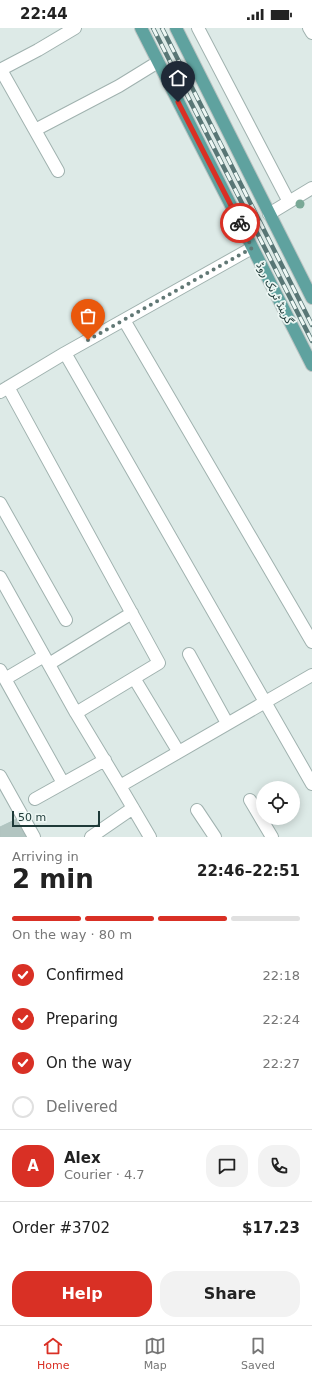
<!DOCTYPE html>
<meta charset="utf-8">
<style>
body{margin:0;font-family:"DejaVu Sans",Vazirmatn,sans-serif;background:#f2f2f2;color:#222;height:100vh;display:flex;flex-direction:column;font-size:15px;white-space:nowrap}
*{box-sizing:border-box;margin:0}
p{font-size:13px;color:#767676}
.icon{flex:none;width:22px;height:22px;fill:none;stroke:currentColor;stroke-width:2;stroke-linecap:round;stroke-linejoin:round}
.map{position:relative;height:809px;overflow:hidden}
.details{display:flex;flex-direction:column;background:#fff;flex:1}
.details>*{flex:none}
.fabs{position:absolute;left:256px;top:753px;display:grid;gap:8px}
.fabs a{display:grid;place-items:center;width:44px;height:44px;border-radius:50%;background:#fff;box-shadow:0 2px 10px #0003;font-size:20px}
.scale{position:absolute;left:12px;bottom:10px;width:88px;box-sizing:border-box;padding-left:4px;border:2px solid #1e3a38;border-top:0;font-size:11px;line-height:14px;white-space:nowrap;color:#1e3a38;-webkit-text-stroke:3px #edf7f4;paint-order:stroke}
.pin{position:absolute;display:grid;place-items:center;width:34px;height:34px;color:#fff;margin:-41px -17px;border-radius:50% 50% 50% 0;rotate:-45deg;box-shadow:0 0 4px #0007}
.pin .icon{rotate:45deg}
.courier{position:absolute;display:grid;place-items:center;width:40px;height:40px;margin:-20px;border:3px solid #d93025;border-radius:50%;background:#fff;color:#222;box-shadow:0 1px 5px #0007}
.summary em{font-style:normal;font-weight:600}
.summary div{display:flex;flex-direction:column-reverse}
.summary{display:flex;align-items:center;justify-content:space-between;height:68px;padding:0 12px}
h1{font-size:26px;font-weight:600;line-height:30px}
.bar{display:grid;grid-template-columns:repeat(4,1fr);gap:6px 4px;align-content:center;height:48px;padding:0 12px}
.bar i{height:5px;border-radius:3px;background:#e0e0e0}
.bar .on{background:#d93025}
.bar p{grid-column:span 4}
.line{display:flex;align-items:center;gap:10px;padding:0 12px;border-top:1px solid #e0e0e0}
.line div{flex:1}
.round{display:grid;place-items:center;flex:none;width:42px;height:42px;border-radius:16px;background:#f2f2f2}
ol{padding:0 12px;list-style:none}
li{display:flex;align-items:center;gap:12px;height:44px}
li p{margin-inline-start:auto}
li .icon{padding:4px;border-radius:50%;background:#d93025;color:#fff;stroke-width:4}
li:last-child{color:#767676}
li i{width:22px;height:22px;border:2px solid #e0e0e0;border-radius:50%}
.action{display:flex;gap:8px;margin-top:auto;padding:8px 12px}
.action a{flex:1;height:46px;border-radius:16px;background:#d93025;color:#fff;font-size:16px;font-weight:600;line-height:46px;text-align:center}
.action a+a{background:#f2f2f2;color:#222}
.status{display:flex;justify-content:space-between;align-items:center;height:28px;padding:0 20px;background:#fff;direction:ltr}
.status svg{height:11px;fill:currentColor}
.dock{display:flex;justify-content:space-around;align-items:center;height:56px;border-top:1px solid #e0e0e0;background:#fff;font-size:11px;color:#767676}
.dock a{display:grid;justify-items:center;gap:2px}
.dock .on{color:#d93025}
.map>svg:first-child{display:block}
.building{fill:#b2c5c1;stroke:#afc4c0}
.lines{fill:none;stroke-linecap:round;stroke-linejoin:round}
.minor-casing{stroke:#a0b2af;stroke-width:14}
.major-casing{stroke:#bcc4c3;stroke-width:14}
.minor{stroke:#fff;stroke-width:12}
.major{stroke:#5fa29f;stroke-width:12}
.rail-casing{stroke:#587675;stroke-width:4.5}
.rail{stroke:#edf7f4;stroke-width:3;stroke-dasharray:9;stroke-linecap:butt}
.tree{fill:#79a896}
.done{stroke:#617875;stroke-width:4;stroke-dasharray:0 7.2}
.route{stroke:#d93025;stroke-width:5}
.labels{text-anchor:middle;stroke-width:3.5;stroke-linejoin:round;paint-order:stroke}
.street-label{font-size:11px;fill:#1e3a38;stroke:#edf7f4}
</style>
<div class="status"><b>22:44</b><svg viewBox="0 0 49 12"><path d="M0 12V9h3v3zM5 12V6h3v6zM10 12V3h3v9zM15 12V0h3v12zM26 1h20v11H26zM47 4h2v5h-2z"/></svg></div>
<div class="map">
<svg width="312" height="809" viewBox="0 0 312 809">
<rect width="100%" height="100%" fill="#ddeae7"/>
<path class="building" d="M23,788L34,809H0V799Z"/>
<g class="lines">
<defs>
<path id="minor" d="M198,0L289,174
M309,0L312,5
M0,42L38,22L75,0
M1,42L58,143
M35,102L119,58L158,34
M269,186L312,160
M124,292L312,614
M65,325L312,756
M8,359L159,635L76,685
M0,364L65,325L252,220
M0,475L66,592
M0,549L76,685L120,758L312,647
M189,626L227,695
M49,636L132,585
M0,642L63,755
M134,650L178,723
M5,651L44,628
M0,748L34,809
M120,758L150,809
M35,771L105,732
M250,772L272,809
M197,782L215,809
M91,809L133,780"/>
<path id="major" d="M141,0L312,337
M176,0L312,270"/>
</defs>
<use href="#minor" class="minor-casing"/>
<use href="#major" class="major-casing"/>
<use href="#minor" class="minor"/>
<use href="#major" class="major"/>
<defs>
<path id="rail" d="M153,0L312,313
M162,0L312,297"/>
</defs>
<use href="#rail" class="rail-casing"/>
<use href="#rail" class="rail"/>
</g>
<circle class="tree" cx="300" cy="176" r="4.5"/>
<g class="lines">
<path class="done" d="M88,312L252,220L240,195"/>
<path class="route" d="M178,74L240,195"/>
</g>
<g class="labels">
<g class="street-label">
<text transform="translate(275 265) rotate(63)" y="4">گرینڈ ٹرنک روڈ</text>
</g>
</g>
</svg>
<div class="fabs">
<a><svg class="icon" aria-label="locate" viewBox="0 0 24 24"><circle cx="12" cy="12" r="6"/><path d="M12 2v4M12 18v4M2 12h4M18 12h4"/></svg></a>
</div>
<div class="scale">50 m</div>
<div class="pin" style="left:88px;top:312px;background:#ea580c"><svg class="icon" aria-label="bag" viewBox="0 0 24 24"><path d="M5 8h14l-1 12H6zM9 8a3 3 0 0 1 6 0"/></svg></div>
<div class="pin" style="left:178px;top:74px;background:#1f2937"><svg class="icon" aria-label="home" viewBox="0 0 24 24"><path d="M3 11l9-7 9 7M6 9v11h12V9"/></svg></div>
<div class="courier" style="left:240px;top:195px"><svg class="icon" aria-label="bike" viewBox="0 0 24 24"><circle cx="6" cy="16" r="4"/><circle cx="18" cy="16" r="4"/><path d="M6 16l4-8h5l3 8M10 8l3 8H6M13 5h3"/></svg></div>
</div>
<section class="details">
<div class="summary"><div><h1>2 min</h1><p>Arriving in</p></div><em>22:46–22:51</em></div>
<div class="bar"><i class="on"></i><i class="on"></i><i class="on"></i><i></i><p>On the way · 80 m</p></div>
<ol>
<li><svg class="icon" aria-label="check" viewBox="0 0 24 24"><path d="M5 12l5 5 9-10"/></svg>Confirmed<p>22:18</p></li>
<li><svg class="icon" aria-label="check" viewBox="0 0 24 24"><path d="M5 12l5 5 9-10"/></svg>Preparing<p>22:24</p></li>
<li><svg class="icon" aria-label="check" viewBox="0 0 24 24"><path d="M5 12l5 5 9-10"/></svg>On the way<p>22:27</p></li>
<li><i></i>Delivered</li>
</ol>
<div class="line" style="height:72px"><b class="round" style="background:#d93025;color:#fff">A</b><div><b>Alex</b><p>Courier · 4.7</p></div><a class="round"><svg class="icon" aria-label="chat" viewBox="0 0 24 24"><path d="M4 5h16v11H9l-5 4z"/></svg></a><a class="round"><svg class="icon" aria-label="phone" viewBox="0 0 24 24"><path d="M5 4h4l2 5-3 2q2 4 5 5l2-3 5 2v4C11 20 4 13 5 4z"/></svg></a></div>
<div class="line" style="height:52px"><div>Order #3702</div><b>$17.23</b></div>
<div class="action"><a>Help</a><a>Share</a></div>
</section>
<nav class="dock">
<a class="on"><svg class="icon" aria-label="home" viewBox="0 0 24 24"><path d="M3 11l9-7 9 7M6 9v11h12V9"/></svg>Home</a>
<a><svg class="icon" aria-label="map" viewBox="0 0 24 24"><path d="M3 6l6-2 6 2 6-2v14l-6 2-6-2-6 2zM9 4v14M15 6v14"/></svg>Map</a>
<a><svg class="icon" aria-label="saved" viewBox="0 0 24 24"><path d="M7 4h10v16l-5-4-5 4z"/></svg>Saved</a>
</nav>
